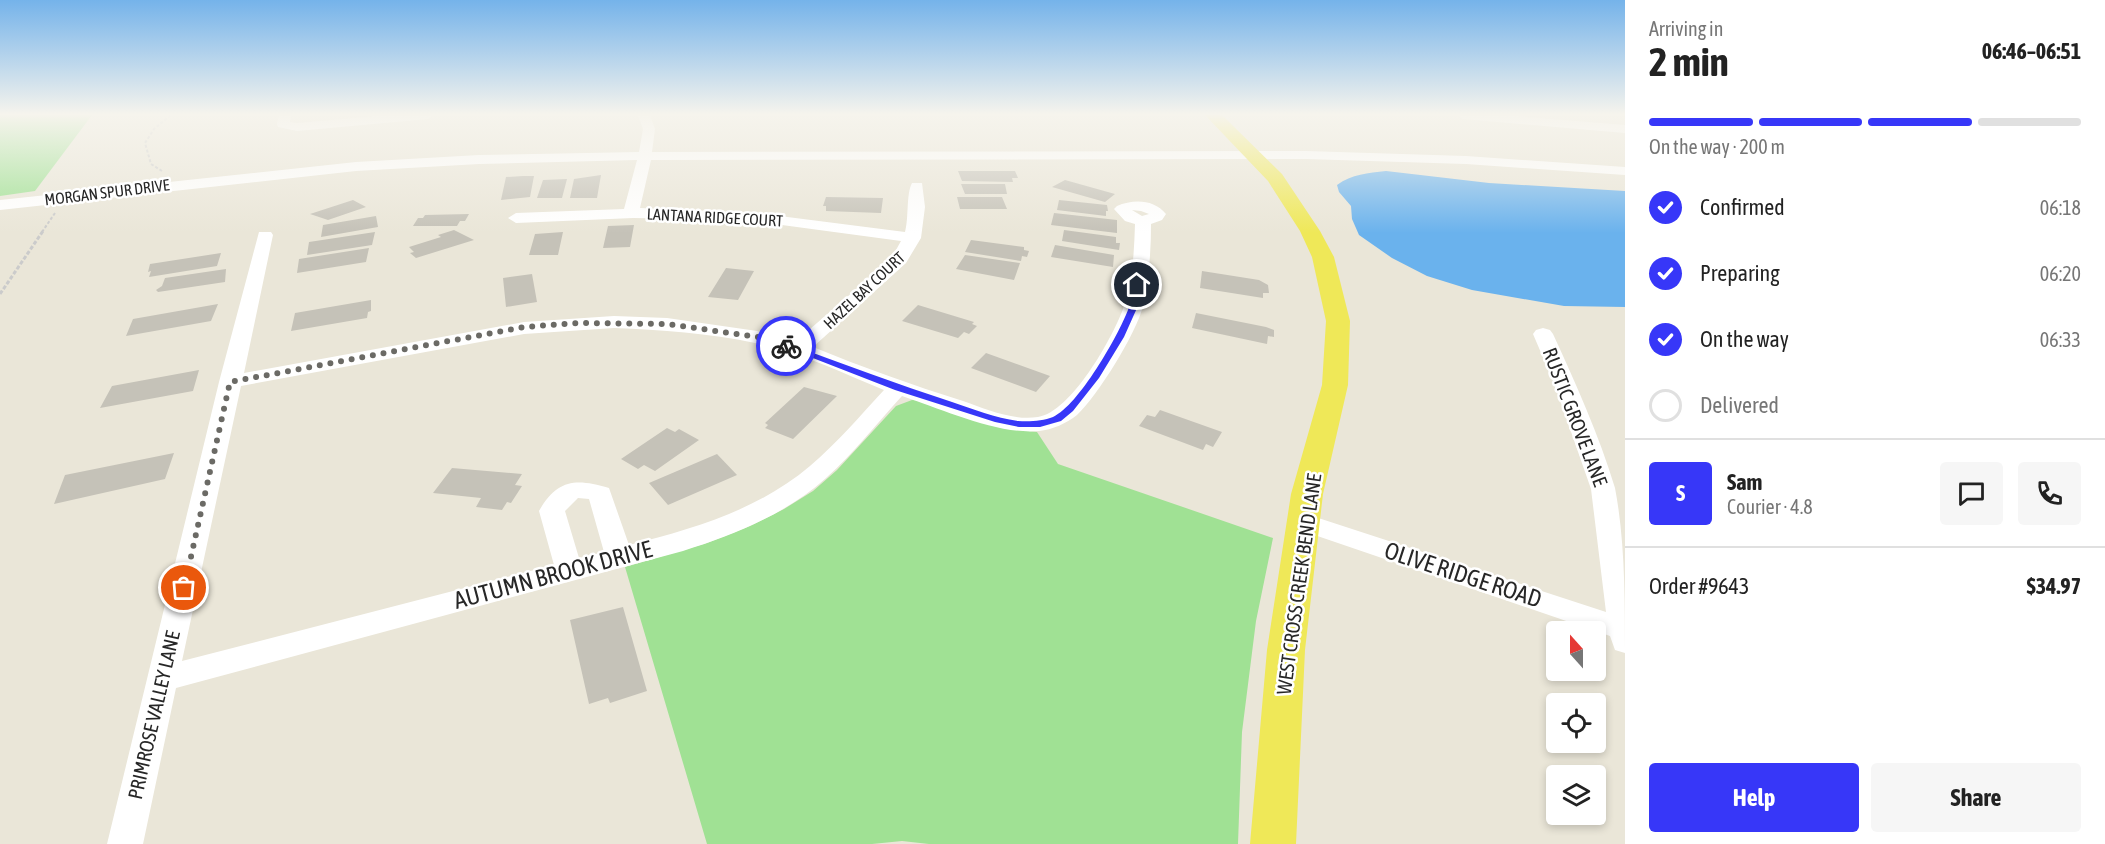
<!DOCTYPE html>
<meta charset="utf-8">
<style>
body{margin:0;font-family:"Asap Condensed",sans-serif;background:#f6f6f6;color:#222;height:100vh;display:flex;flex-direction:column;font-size:22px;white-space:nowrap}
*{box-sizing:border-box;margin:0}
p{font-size:20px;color:#767676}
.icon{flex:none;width:33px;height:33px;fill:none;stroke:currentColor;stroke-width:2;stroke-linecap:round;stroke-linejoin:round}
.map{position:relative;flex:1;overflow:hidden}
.details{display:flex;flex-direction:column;background:#fff;width:480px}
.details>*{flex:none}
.needle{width:39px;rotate:339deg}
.controls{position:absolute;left:1546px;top:621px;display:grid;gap:12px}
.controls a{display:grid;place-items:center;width:60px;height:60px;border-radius:6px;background:#fff;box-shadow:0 3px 9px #0003;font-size:30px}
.pin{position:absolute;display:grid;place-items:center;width:51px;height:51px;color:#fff;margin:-26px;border:3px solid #fff;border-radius:50%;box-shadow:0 2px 6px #0007}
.courier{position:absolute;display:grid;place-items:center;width:60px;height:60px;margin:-30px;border:4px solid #3737f8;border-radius:50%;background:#fff;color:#222;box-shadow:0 2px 8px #0007}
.head em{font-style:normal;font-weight:700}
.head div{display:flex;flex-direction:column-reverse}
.head{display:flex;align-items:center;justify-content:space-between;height:102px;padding:0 24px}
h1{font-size:39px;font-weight:700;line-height:45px}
.bar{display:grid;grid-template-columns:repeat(4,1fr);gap:9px 6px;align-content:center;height:72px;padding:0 24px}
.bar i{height:8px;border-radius:4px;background:#e0e0e0}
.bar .on{background:#3737f8}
.bar p{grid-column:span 4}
.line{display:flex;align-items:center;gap:15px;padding:0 24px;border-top:2px solid #e0e0e0}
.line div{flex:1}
.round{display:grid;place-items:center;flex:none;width:63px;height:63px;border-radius:6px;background:#f6f6f6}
ol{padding:0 24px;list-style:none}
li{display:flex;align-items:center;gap:18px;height:66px}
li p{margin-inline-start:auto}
li .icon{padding:6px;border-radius:50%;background:#3737f8;color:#fff;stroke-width:4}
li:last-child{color:#767676}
li i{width:33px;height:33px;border:3px solid #e0e0e0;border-radius:50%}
.button{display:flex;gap:12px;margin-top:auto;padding:12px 24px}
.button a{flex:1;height:69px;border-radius:6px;background:#3737f8;color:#fff;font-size:24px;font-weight:700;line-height:69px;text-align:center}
.button a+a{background:#f6f6f6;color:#222}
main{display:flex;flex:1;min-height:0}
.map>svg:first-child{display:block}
.green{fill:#a0e194}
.water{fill:#6ab2ed}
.building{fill:#c5c2b8}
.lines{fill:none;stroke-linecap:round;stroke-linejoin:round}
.path-far1{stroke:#cbcbcb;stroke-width:2;stroke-dasharray:3 2;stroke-linecap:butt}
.path{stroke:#cbcbcb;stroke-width:3;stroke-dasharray:4 2;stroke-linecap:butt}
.minor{fill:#fff;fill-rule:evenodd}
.major{fill:#efe858;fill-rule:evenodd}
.route{fill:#3737f8}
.done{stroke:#6b6a65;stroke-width:6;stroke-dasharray:0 10.8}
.labels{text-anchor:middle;stroke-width:5;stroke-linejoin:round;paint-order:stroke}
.far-street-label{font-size:16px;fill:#272727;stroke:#fff}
.street-label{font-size:20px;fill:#272727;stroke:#fff}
.near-street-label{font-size:24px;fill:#272727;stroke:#fff}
</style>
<main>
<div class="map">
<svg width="1625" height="844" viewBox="0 0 1625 844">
<rect width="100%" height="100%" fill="#eae6d8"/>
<path class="green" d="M0,115H92L35,191L0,196Z
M912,400L923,401L997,427L1037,432L1058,464L1273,538L1256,621L1242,732L1238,844H929L902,841L872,844H707L625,567L707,543L750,526L784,509L813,491L837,470L896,406Z"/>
<path class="water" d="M1386,171L1489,183L1625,191V307L1564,306L1472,290L1427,276L1392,258L1359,235L1352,219L1351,206L1339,192L1337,185C1352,174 1368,173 1386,171Z"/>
<path class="building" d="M958,171H1015L1018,178H1012L1013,182L962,181Z
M601,175L597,198H570L574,179Z
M523,176H534L530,197L501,200L506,177Z
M567,179L562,198H537L543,180Z
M1065,180L1115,194L1105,202L1052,187Z
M961,184H1005L1007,194H965Z
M826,197L883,198L881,213L826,211V206H823Z
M957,197H1002L1007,209H960Z
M353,200L366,207L328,220L310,214Z
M1059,200L1107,205L1108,211H1106V216L1057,210Z
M1054,213L1117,220V233L1051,225Z
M469,214L465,221H460L457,226H413L418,218H423L425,215Z
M376,216L378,227L321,237L323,225Z
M634,225L630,247L603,248L608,226Z
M454,230L474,240L416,258L410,253L414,252L409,247L441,237L438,235Z
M1064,230L1116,237V243H1120L1119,250L1062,241Z
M375,232L372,245L307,255L309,242Z
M563,232L558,255H529L535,234Z
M971,240L1024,247V250L1029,251L1027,257L1022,256L1021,261L965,252Z
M1055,245L1114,255L1113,267L1051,257Z
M369,248L366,262L297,273L299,259Z
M221,253L217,266L149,277L151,271L148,272L150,264Z
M965,255L1020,263L1014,280L956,269Z
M726,268L754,271L738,300L708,297Z
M226,269L225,282L158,292L156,290L162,286L165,278Z
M1202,271L1259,280L1268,285L1269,293H1263V298L1200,288Z
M532,274L537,302L506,307L503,278Z
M371,300V311L368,312L367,318L291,331L295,313Z
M218,304L211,321L126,336L133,319Z
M918,305L974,322L972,324L977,326L969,334L964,332L958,338L902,321Z
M1196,313L1266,327L1274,330V337L1268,336L1267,344L1192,328Z
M986,353L1050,376L1036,392L971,368Z
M199,370L193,391L100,408L112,386Z
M804,387L837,396L793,439L765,428L768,425L765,423Z
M1160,410L1222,432L1213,447L1206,444L1203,450L1139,426L1147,415L1155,417Z
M667,428L675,432L679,429L699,440L655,471L644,465L638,469L621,459Z
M174,453L165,479L54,504L65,475Z
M717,454L737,475L668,505L649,483Z
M452,468L522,474L515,485L522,486L511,503L507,502L502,510L476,507L481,498L433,493Z
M623,607L647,691L610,703L608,698L589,704L570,620Z"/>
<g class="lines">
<path class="path-far1" d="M162,171L151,164L145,143L154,129L171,115
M42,232L55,213"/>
<path class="path" d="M0,294L43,231"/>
<path class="minor" d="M279,115H291L290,122L297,123L389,115H434L428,119L297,131L278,127L277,124Z
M638,115H650L655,129L652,152L1306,151L1466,156L1625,167V175L1466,164L1306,159L651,160L640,208L756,213L905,232C909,217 906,194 912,183H922L925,207L921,238L906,263L813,347C862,367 912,385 963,401C986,409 1013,421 1038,417C1071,412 1112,339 1123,309C1133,282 1134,252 1135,224L1125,221L1114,209L1117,206C1133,199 1154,199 1166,214L1162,220L1151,224C1151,252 1149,278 1143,306C1136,334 1098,395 1077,415C1067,423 1052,430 1039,431C997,435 942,409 902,396C877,423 854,453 826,478C786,514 734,535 683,551L176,688L143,844H107L219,382L259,232H271L273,235L244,373L524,322L614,316L667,318L757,331L795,342L891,259L901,241L782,225L703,219L633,218L516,223L508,218L516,213L624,209L637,160L479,164L356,171L0,210V200L356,162L479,155L639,152L643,129ZM1132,210L1141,211L1149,214L1142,216ZM614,328C661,330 709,333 755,343C800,352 842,373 884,390C860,416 837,443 810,466C758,510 693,529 629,545L609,488C576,478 557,479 539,511L554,565L182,661L241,386L524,334ZM578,498L589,499L604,552L579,558L565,511Z
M1457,115H1504L1625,125V133L1463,119Z
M1543,328L1550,330L1553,334C1576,384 1599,435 1615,488C1625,540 1625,599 1625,653L1615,650L1610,636L1294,528L1290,522L1294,516L1303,513L1606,612L1591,489L1554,383L1533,334L1536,330Z"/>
<path class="major" d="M1205,115H1222L1282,174L1320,231L1334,257L1350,321L1348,385L1323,494L1305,650L1296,844H1250L1267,650L1291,494L1322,385L1326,321L1312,257L1300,231L1268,181Z"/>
</g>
<linearGradient id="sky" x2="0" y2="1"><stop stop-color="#75b3ea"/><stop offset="0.49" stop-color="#f6f4ed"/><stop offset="1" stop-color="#f6f4ed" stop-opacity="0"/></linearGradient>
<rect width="1625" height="233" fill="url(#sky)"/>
<path class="route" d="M1135,283L1141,285L1137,308L1124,337L1099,378L1073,411L1061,421L1040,427H1019L995,422L895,390L782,346L789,344C843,364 897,384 952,402C973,409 995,418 1018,421C1029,422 1043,421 1053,417C1079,405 1118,336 1128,310C1131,301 1131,292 1135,283Z"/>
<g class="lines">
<path class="done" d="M184,588L230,382L524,327L578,323L667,324L758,337L786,346"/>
</g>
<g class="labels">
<g class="far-street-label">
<text transform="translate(107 192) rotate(-7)" y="6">MORGAN SPUR DRIVE</text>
<text transform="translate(715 217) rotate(3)" y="6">LANTANA RIDGE COURT</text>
<text transform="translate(864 290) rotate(-43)" y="6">HAZEL BAY COURT</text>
</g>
<g class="street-label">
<text transform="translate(1575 417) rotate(69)" y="7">RUSTIC GROVE LANE</text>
<text transform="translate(1299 584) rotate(-82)" y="7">WEST CROSS CREEK BEND LANE</text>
<text transform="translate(154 715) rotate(-77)" y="7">PRIMROSE VALLEY LANE</text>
</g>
<g class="near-street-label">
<text transform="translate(553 575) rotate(-15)" y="8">AUTUMN BROOK DRIVE</text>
<text transform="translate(1463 575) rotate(18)" y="8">OLIVE RIDGE ROAD</text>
</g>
</g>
</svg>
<div class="controls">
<a><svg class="needle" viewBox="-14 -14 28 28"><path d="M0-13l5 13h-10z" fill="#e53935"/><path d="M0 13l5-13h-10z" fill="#767676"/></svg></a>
<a><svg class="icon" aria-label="locate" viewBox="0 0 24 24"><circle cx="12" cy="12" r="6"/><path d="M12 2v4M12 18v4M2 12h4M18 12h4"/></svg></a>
<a><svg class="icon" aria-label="layers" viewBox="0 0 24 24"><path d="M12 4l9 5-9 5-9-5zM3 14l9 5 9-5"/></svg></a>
</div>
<div class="pin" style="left:184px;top:588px;background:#ea580c"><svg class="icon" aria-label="bag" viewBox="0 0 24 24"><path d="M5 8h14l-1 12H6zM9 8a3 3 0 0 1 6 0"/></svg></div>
<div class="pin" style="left:1137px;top:285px;background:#1f2937"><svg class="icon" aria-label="home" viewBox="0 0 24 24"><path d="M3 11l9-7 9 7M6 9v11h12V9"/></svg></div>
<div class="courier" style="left:786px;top:346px"><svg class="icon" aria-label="bike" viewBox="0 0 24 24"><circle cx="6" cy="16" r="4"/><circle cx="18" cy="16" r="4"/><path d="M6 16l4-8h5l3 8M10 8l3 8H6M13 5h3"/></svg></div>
</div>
<section class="details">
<div class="head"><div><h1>2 min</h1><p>Arriving in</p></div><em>06:46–06:51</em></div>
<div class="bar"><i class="on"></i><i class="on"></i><i class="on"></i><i></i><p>On the way · 200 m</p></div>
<ol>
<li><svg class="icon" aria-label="check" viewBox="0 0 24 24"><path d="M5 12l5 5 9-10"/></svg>Confirmed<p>06:18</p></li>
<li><svg class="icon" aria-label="check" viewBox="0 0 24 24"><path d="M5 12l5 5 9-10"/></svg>Preparing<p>06:20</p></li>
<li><svg class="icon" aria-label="check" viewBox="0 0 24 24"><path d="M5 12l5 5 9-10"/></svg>On the way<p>06:33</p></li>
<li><i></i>Delivered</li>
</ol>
<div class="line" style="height:108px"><b class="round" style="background:#3737f8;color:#fff">S</b><div><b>Sam</b><p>Courier · 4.8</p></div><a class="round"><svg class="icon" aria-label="chat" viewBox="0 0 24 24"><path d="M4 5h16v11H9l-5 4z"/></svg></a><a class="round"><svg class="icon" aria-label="phone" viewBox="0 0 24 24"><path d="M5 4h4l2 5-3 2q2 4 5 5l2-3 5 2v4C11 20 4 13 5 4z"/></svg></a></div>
<div class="line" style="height:78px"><div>Order #9643</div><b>$34.97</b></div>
<div class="button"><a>Help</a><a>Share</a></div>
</section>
</main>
